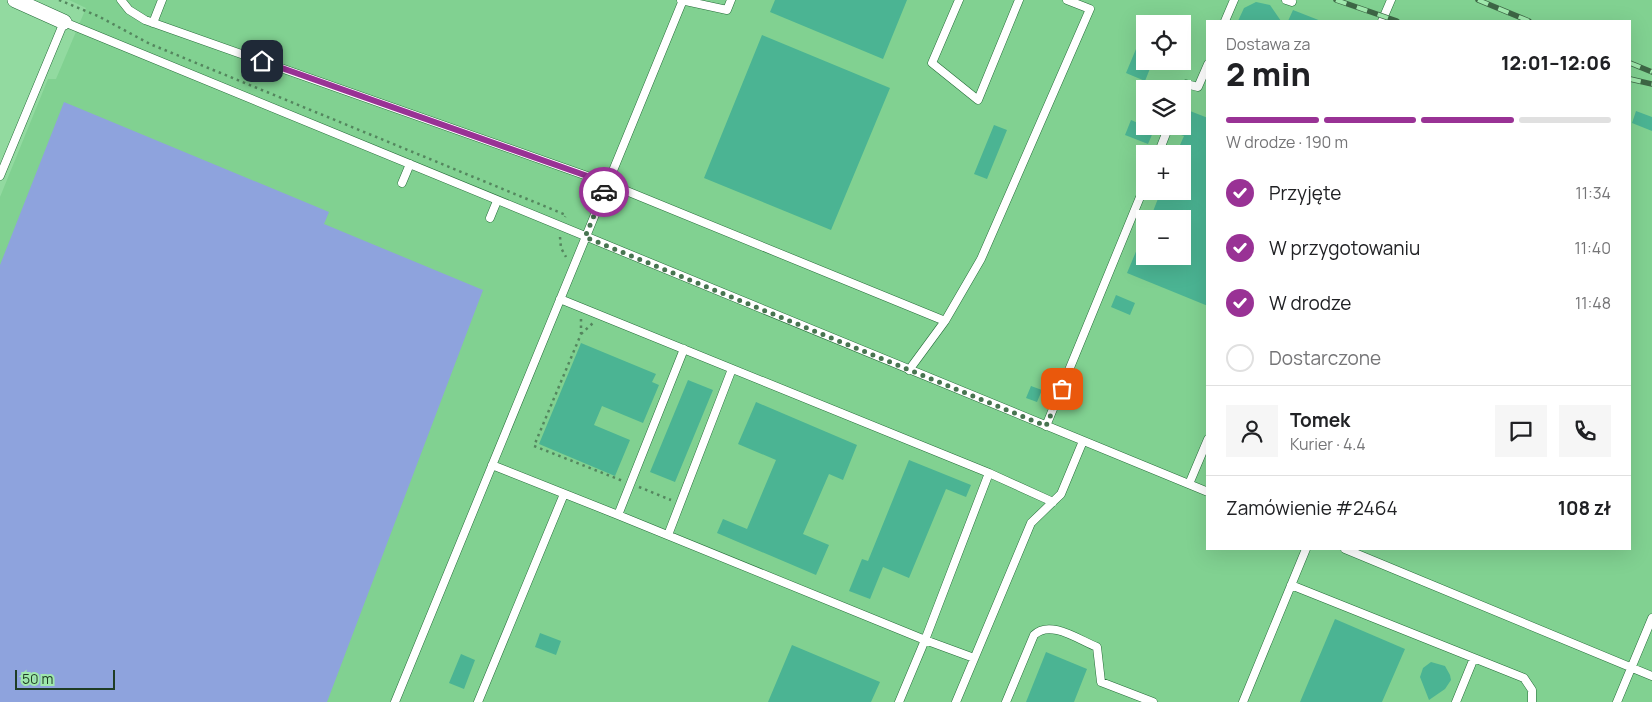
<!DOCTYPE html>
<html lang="pl">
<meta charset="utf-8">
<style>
body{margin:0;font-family:Manrope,sans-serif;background:#f6f6f6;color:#202124;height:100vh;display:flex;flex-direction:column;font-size:19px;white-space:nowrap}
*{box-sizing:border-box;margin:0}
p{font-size:16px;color:#757577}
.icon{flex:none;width:28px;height:28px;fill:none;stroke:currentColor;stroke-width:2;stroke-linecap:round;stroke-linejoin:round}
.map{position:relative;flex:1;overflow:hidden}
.side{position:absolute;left:1206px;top:20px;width:425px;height:530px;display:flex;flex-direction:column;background:#fff;border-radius:0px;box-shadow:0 5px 20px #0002}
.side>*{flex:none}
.tools{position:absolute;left:1136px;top:15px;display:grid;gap:10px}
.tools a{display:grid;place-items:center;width:55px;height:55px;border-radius:0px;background:#fff;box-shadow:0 5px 20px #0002;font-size:25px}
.scale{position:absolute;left:15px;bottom:12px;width:100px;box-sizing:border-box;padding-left:5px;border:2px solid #1f3d25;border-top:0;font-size:14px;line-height:18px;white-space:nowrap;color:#1f3d25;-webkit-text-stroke:4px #9fe8ac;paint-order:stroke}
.pin{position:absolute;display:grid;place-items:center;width:42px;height:42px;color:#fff;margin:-21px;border-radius:10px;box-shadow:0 2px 8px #0006}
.courier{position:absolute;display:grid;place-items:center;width:50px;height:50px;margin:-25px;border:4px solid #993295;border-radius:50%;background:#fff;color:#222;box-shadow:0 1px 6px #0007}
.overview em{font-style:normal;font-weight:800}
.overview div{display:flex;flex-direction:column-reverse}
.overview{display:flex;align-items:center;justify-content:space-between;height:85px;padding:0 20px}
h1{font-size:32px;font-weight:800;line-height:38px}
.bar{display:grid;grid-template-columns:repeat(4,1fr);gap:8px 5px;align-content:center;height:60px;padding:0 20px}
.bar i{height:6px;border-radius:4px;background:#e0e0e0}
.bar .on{background:#993295}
.bar p{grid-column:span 4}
.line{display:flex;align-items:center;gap:12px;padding:0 20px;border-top:1px solid #e0e0e0}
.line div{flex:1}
.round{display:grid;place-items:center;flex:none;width:52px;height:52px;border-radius:0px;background:#f6f6f6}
ol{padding:0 20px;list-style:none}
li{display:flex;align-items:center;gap:15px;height:55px}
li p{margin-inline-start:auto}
li .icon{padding:5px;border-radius:50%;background:#993295;color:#fff;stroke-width:4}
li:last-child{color:#757577}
li i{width:28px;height:28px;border:2px solid #e0e0e0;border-radius:50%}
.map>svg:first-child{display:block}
.built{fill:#81d191;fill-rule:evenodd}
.water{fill:#8ea3dd}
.building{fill:#4bb493}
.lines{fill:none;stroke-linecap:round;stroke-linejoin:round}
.lane-casing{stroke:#246c38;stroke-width:9}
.street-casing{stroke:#246c38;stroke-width:16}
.path{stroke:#54865e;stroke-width:2.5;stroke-dasharray:2.5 4;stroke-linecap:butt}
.lane{stroke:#fff;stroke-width:8}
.street{stroke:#fff;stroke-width:15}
.rail-casing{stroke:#3d6645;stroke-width:5.5}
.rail{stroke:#9fe8ac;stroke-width:4;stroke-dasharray:11;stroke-linecap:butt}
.done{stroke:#477450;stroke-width:5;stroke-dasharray:0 9}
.route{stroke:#993295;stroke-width:6}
</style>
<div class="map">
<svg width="1652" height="702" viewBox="0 0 1652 702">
<rect width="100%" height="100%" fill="#92daa0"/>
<path class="built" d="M69,0H1652V702H0V197L48,79H56L86,8ZM1208,21H1630V549H1208ZM1145,24H1182V61H1145ZM1145,89H1182V126H1145ZM1145,154H1182V191H1145ZM1145,219H1182V256H1145Z"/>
<path class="water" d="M64,102L329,212L324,224L483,290L327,702H0V265Z"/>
<path class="building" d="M775,0H907L883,59L770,12Z
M1256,2L1270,5L1281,21H1238L1244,8Z
M1293,10L1321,21H1288Z
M762,35L890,88L831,230L704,178Z
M1136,49L1145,53V61H1153L1145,81L1126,73Z
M1190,111L1208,118V306L1127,273L1145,230V256H1182V219H1150L1161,191H1182V154H1176L1184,136L1181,135Z
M1636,111L1652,117V131L1632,123Z
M1131,120L1154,130L1148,144L1125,135Z
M994,125L1007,130L987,179L974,174Z
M1116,295L1135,303L1130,315L1111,307Z
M581,343L656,374L652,382L659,385L643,423L602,406L594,425L630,440L615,476L539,444Z
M688,380L713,390L675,482L650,472Z
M1031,386L1042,390L1037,402L1026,398Z
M756,402L857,445L843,480L829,474L803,534L829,545L816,575L717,533L723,519L747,529L776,460L738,444Z
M909,460L971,485L966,497L946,489L909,578L883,567L870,599L849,591L862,559L868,561Z
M1335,619L1405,649L1382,702H1300Z
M540,633L561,641L556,655L535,647Z
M792,645L880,682L871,702H768Z
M1046,652L1087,669L1074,702H1026Z
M461,654L475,660L464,689L449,683Z
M1431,662L1445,666L1450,675L1451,680L1445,689L1429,700L1420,677L1423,668Z"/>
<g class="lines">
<defs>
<path id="lane" d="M121,0L129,10L145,20L607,183L945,321
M681,0L727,10L731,0
M959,0L932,63L978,100L1019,0
M1286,0L1292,2
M1225,21L1234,0
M1382,21L1391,0
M153,23L162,0
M1182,94L1186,84L1198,87L1208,64
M1158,154L1169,126
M0,176L64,22L1208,492
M402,183L410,164
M490,218L497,201
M560,299L989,473
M909,370L945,321L981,259L1090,9L1067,0
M1046,426L1145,185
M492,465L618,515L684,349
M1189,484L1208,439
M618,515L925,640L899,702
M668,535L732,369
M1345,549L1652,676
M1291,585L1524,678L1532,690V702
M974,658L925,640L989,473L1053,502
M395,702L683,0
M478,702L564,494
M956,702L1031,523L1061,494L1083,441
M1006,702L1034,635C1050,619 1079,640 1097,647L1101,682L1153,702
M1243,702L1306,549
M1456,702L1474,658
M1617,702L1652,618"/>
<path id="street" d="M15,0L64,22"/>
</defs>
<use href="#lane" class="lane-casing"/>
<use href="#street" class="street-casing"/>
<path class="path" d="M59,0L98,16L150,44L566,215L565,217
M560,237L561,248L566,257
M581,319V334L534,446L623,481
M581,334L593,323
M639,487L671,500"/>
<use href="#lane" class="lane"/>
<use href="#street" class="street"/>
<defs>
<path id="rail" d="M1336,0L1397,21
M1478,0L1529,21
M1630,63L1652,72
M1630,79L1652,84"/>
</defs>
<use href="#rail" class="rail-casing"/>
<use href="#rail" class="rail"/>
</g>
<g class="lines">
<path class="done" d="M604,192L585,237L1046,426L1062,389"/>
<path class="route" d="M262,61L607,183L604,192"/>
</g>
</svg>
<div class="tools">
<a><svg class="icon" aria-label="locate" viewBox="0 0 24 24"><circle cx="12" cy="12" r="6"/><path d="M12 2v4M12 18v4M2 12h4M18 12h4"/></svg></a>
<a><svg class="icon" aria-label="layers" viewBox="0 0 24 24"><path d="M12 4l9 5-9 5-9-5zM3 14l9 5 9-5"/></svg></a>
<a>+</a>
<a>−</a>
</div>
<div class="scale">50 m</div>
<div class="pin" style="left:1062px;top:389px;background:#ea580c"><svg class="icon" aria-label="bag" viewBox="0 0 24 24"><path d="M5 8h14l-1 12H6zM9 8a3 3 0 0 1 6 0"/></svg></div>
<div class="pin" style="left:262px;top:61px;background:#1f2937"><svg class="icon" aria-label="home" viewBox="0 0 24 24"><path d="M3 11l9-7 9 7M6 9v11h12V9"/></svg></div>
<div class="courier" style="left:604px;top:192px"><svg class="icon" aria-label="car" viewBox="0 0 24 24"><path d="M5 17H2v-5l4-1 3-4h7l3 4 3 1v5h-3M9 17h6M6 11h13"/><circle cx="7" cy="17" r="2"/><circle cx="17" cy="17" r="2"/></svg></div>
<section class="side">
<div class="overview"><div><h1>2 min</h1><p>Dostawa za</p></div><em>12:01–12:06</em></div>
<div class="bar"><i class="on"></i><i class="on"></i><i class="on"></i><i></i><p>W drodze · 190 m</p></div>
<ol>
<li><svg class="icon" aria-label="check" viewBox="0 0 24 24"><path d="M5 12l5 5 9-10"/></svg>Przyjęte<p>11:34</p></li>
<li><svg class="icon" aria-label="check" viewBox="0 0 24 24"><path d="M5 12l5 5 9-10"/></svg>W przygotowaniu<p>11:40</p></li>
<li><svg class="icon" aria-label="check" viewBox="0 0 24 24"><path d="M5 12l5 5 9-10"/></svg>W drodze<p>11:48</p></li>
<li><i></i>Dostarczone</li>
</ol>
<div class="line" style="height:90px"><a class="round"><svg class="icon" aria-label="person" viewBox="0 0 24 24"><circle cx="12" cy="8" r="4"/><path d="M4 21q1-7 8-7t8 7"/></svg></a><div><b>Tomek</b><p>Kurier · 4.4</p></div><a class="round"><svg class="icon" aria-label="chat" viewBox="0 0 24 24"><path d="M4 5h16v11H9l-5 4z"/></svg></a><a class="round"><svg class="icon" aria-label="phone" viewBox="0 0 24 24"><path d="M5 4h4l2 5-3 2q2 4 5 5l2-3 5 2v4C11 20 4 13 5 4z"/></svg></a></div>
<div class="line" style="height:65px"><div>Zamówienie #2464</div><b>108 zł</b></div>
</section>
</div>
